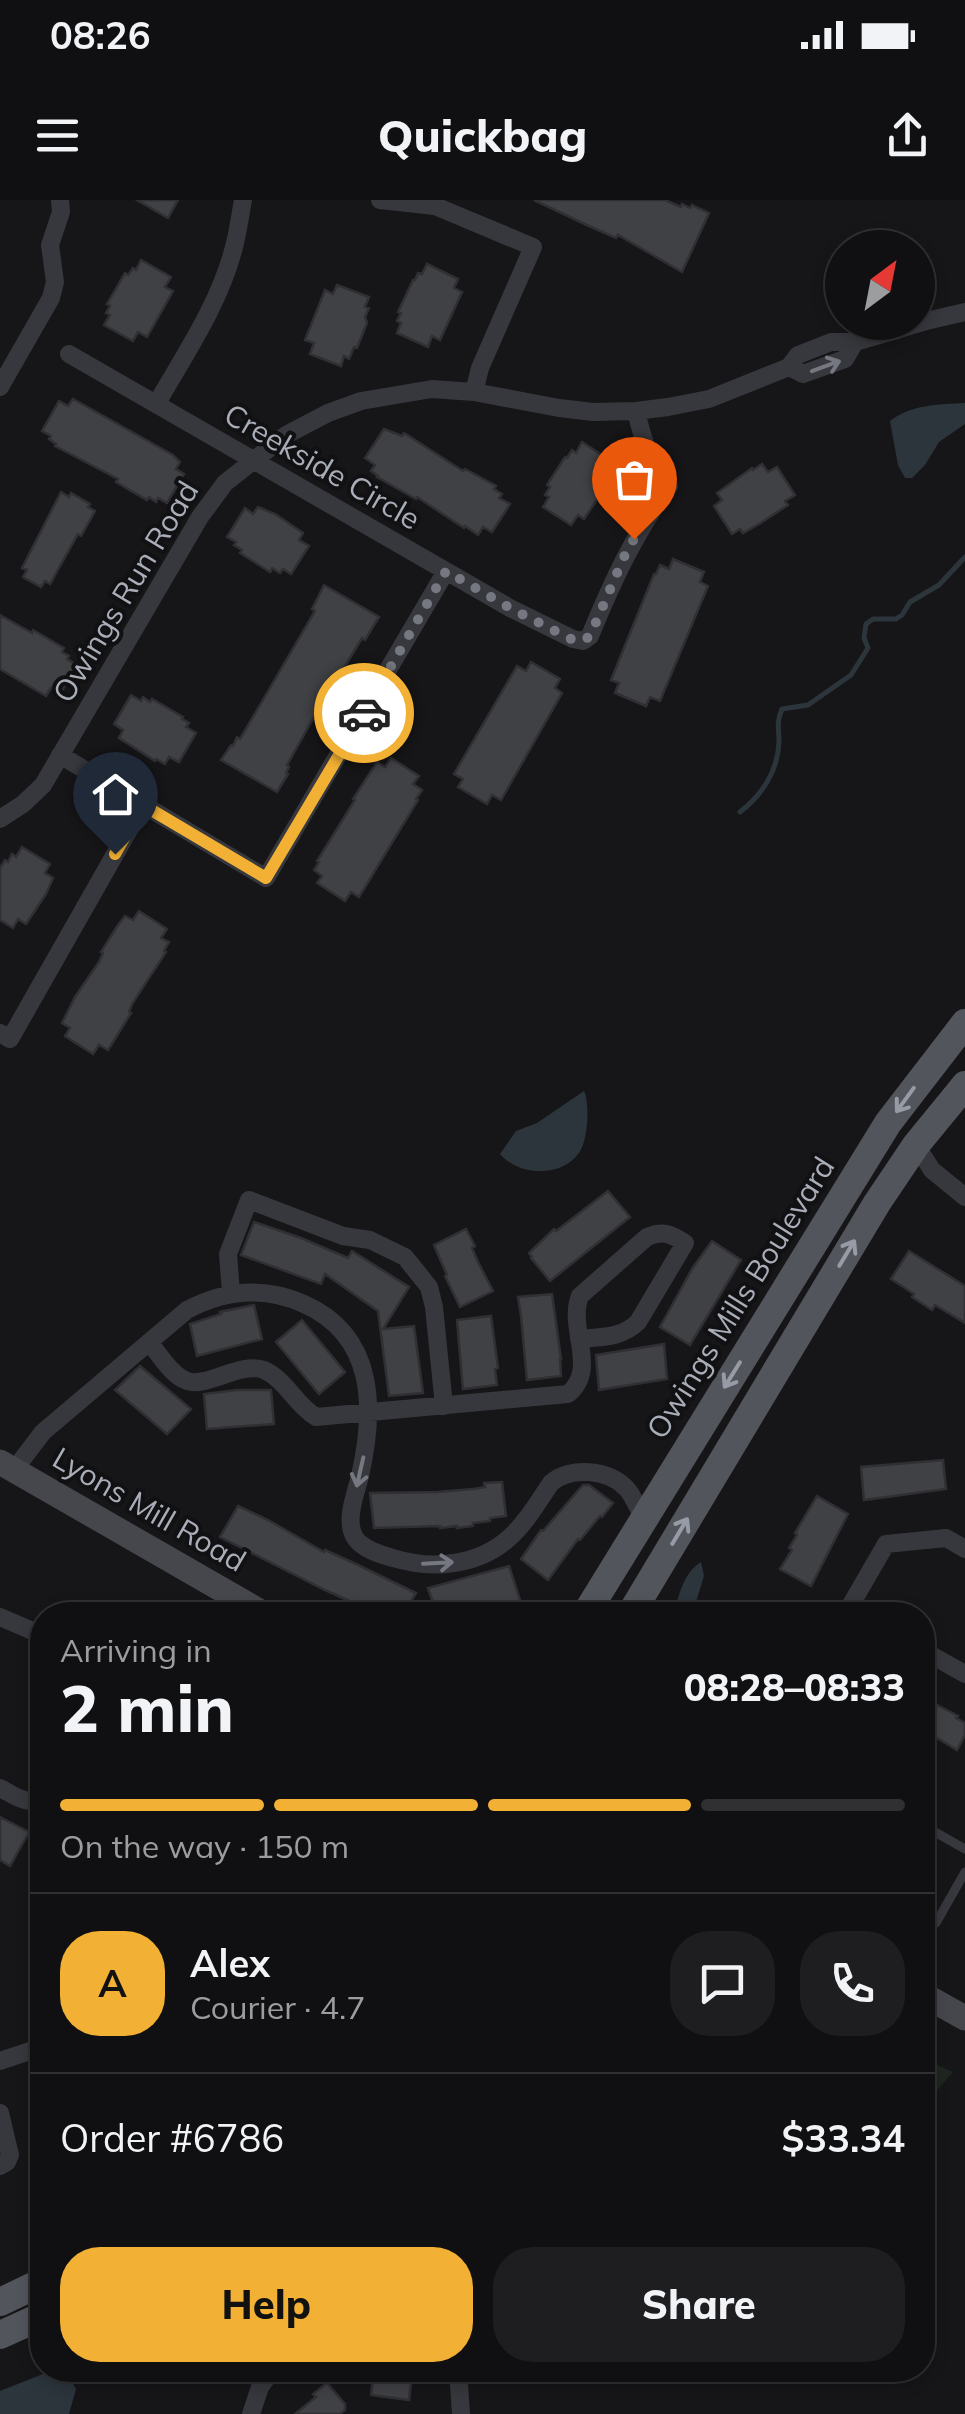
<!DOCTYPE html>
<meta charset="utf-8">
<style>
body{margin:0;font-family:Mulish,sans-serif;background:#1e1e20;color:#f1f3f6;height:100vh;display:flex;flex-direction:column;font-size:38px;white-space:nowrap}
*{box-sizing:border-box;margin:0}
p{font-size:32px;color:#9c9d9f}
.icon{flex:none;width:55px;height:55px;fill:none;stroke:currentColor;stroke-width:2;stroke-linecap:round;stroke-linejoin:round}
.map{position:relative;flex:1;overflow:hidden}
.sheet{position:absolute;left:30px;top:1402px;width:905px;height:780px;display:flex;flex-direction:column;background:#101012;border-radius:40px;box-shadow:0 5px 15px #0003,0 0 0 2px #303032}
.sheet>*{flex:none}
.needle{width:65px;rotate:32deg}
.controls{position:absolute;left:825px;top:30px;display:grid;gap:20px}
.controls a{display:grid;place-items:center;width:110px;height:110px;border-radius:50%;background:#101012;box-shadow:0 5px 15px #0003,0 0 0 2px #303032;font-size:50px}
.pin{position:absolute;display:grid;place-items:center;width:85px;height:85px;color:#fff;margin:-102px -42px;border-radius:50% 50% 50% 0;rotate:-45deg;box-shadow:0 0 10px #0007}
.pin .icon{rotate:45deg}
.courier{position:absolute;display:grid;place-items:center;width:100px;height:100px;margin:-50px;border:8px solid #f2b134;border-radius:50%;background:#fff;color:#222;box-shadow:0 2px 12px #0007}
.head em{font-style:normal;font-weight:800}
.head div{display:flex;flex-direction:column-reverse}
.head{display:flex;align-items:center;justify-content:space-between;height:170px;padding:0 30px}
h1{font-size:65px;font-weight:800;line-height:75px}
.bar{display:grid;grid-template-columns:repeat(4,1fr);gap:15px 10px;align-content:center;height:120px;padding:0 30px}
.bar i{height:12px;border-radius:8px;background:#303032}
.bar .selected{background:#f2b134}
.bar p{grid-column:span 4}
.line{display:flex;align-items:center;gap:25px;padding:0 30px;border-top:2px solid #303032}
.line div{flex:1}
.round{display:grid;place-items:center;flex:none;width:105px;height:105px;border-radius:40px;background:#1e1e20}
.cta{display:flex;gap:20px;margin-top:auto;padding:20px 30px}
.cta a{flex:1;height:115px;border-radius:40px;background:#f2b134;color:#111;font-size:40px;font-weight:800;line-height:115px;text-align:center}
.cta a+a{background:#1e1e20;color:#f1f3f6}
.status{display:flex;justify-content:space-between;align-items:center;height:70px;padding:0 50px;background:#101012;direction:ltr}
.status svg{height:28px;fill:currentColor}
header{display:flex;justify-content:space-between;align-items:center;height:130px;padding:0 30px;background:#101012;font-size:45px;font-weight:800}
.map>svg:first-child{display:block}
.green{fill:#1e261f}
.water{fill:#2c353c}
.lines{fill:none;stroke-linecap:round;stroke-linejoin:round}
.stream{stroke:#2c353c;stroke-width:5}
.building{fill:#404145;stroke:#303034;stroke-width:2.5}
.lane{stroke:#37383d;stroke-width:9}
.street{stroke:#37383d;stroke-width:18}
.secondary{stroke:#45474d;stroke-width:25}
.primary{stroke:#53555c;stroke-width:28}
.oneway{stroke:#757881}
.oneway2{stroke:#979ba6}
.done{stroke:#757880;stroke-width:10;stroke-dasharray:0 18}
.route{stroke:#f2b134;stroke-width:12}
.labels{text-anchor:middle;stroke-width:8;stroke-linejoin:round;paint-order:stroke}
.street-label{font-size:30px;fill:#a8adb8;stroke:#111113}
</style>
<div class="status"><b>08:26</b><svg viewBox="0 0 49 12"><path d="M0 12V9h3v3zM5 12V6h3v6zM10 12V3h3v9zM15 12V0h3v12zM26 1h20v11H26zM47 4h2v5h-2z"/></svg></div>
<header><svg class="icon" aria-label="menu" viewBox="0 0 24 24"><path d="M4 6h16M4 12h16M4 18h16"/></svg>Quickbag<svg class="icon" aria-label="share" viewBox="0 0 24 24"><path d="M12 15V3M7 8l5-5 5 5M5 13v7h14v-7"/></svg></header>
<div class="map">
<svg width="965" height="2214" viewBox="0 0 965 2214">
<rect width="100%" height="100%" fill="#161618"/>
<path class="green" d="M923,1859L953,1872L923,1906Z"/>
<path class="water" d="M965,203V224L939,242L925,265L912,278H905L898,265L890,221C910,205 939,204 965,203Z
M584,891C590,904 588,941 579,953C561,978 519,976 500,954L516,931L537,923Z
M701,1362L704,1376L692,1415H673C679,1396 683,1373 701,1362Z
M65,2170L76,2189L69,2214H0V2191L48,2172Z"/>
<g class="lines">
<path class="stream" d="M740,612C762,595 778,571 779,542C779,527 776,524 782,509L808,505L851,475L868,448L864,438L866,424L873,419H896L902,415L910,402L939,385L965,357"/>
</g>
<path class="building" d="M137,0H178L168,18Z
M534,0H665L681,7L682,4L690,8L692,5L709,13L682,72L618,35L616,38L589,26Z
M141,60L171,77L165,87L173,91L147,137L138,132L133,141L104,125L110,115L106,113L110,106L107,104L125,73L128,75L133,68L136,70Z
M427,64L458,79L454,88L462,92L440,140L432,136L428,147L397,133L401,123L397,121L401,113L398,112L413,80H415L418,73L422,74Z
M337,85L369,97L365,107L369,108L365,117L367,123L357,148L354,147L349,159L344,156L341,166L310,154L314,143L305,140L325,90L333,94Z
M73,199L173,255L180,262L176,269L184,274L167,303L158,298L156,302L149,297L147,300L116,282L118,279L55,246L56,244L49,239L51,236L42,231L59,201L68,206Z
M384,229L402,236L404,233L463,271L465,269L496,286L494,289L502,294L499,298L510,304L492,332L483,327L478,335L465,326L464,328L417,297L416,299L407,294L377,277L378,276L371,271L375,265L365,258Z
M582,242L611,261L606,270L613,275L584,319L578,315L571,325L543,307L549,297L545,295L550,287L547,285L565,257L567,258L572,250L576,253Z
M762,264L768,272L777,267L795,295L785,301L788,305L759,324L743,333L740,329L732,334L714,306L722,300L717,293L752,268L753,270Z
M61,292L69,297L71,293L90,304L88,307L95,311L81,336L78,334L50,384L45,381L41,387L23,377L27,370L22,368Z
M258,307L275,314L303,333L299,340L309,346L291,374L283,369L280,373L272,368L270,372L240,353L242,350L234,345L236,342L227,337L245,308L253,314Z
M673,359L704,372L700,382L708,386L660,501L650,497L646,506L615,493L619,483L611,480L654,374H656L660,365L669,369Z
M324,385L379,417L365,440L362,438L310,524L287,565L289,567L286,573L288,574L277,592L221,560L231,545L233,546L237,537L240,539L315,411L312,409Z
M0,415L32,433L33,430L64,448L62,452L69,456L67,459L77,465L60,494L51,488L46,496L0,469Z
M531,462L560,479L555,488L562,493L501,600L492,595L487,604L458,587L463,579L454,574L517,466L526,471Z
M131,495L141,501L143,497L150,502L152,499L183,517L182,519L189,523L186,527L196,533L179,562L169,557L165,564L156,559L155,561L119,538L123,530L114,524Z
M391,558L419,576L413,584L422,590L416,599L418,600L359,697L351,692L345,701L317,683L322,676L314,670L319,662L317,661L350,608L355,600L353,599L377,562L385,567Z
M22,647L50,664L45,673L53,678L46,694L26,724L18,719L13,728L0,720V668L5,660L8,662L12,654L16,657Z
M139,711L167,729L161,738L169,742L164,751L166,752L132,804L129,812L131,813L108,850L99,845L93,854L65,836L70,828L62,823L75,797L99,762L103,753L101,752L118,725L125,716L133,720Z
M608,991L630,1017L550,1081L531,1058L532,1057L529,1053L554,1029L556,1031Z
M254,1022L301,1038L348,1058L352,1051L409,1087L383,1129L414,1126L423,1193L389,1196L378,1111L325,1074L321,1084L241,1055Z
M466,1029L475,1046L472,1048L478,1062L493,1091L460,1107L445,1076L447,1075L434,1045Z
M712,1041L741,1060L690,1145L660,1127L692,1069Z
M909,1051L965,1086V1123L935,1105L932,1110L912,1097L914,1094L891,1079Z
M552,1094L561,1159H560L561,1176L527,1180L521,1116L518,1097Z
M254,1105L262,1139L197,1156L190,1124L221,1114L220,1112Z
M491,1116L498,1168L495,1169L497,1185L463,1189L457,1120Z
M302,1120L345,1172L319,1194L276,1142Z
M664,1144L667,1179L599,1190L596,1155Z
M140,1166L191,1209L167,1234L115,1190Z
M237,1190H271L274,1224L207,1229L204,1194Z
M943,1260L946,1289L864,1300L861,1267Z
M502,1282L506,1316L490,1318V1321L473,1323V1326L457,1328V1326L440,1328V1326L374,1328L370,1293L437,1292L473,1289L485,1287L484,1283Z
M583,1285H589L613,1303L602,1317L600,1316L580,1340L578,1339L548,1380L521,1359L541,1330L543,1331Z
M817,1296L848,1314L811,1386L780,1369L792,1350L789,1348L797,1335L795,1333Z
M238,1306L268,1320L324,1352L325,1350L356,1364L416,1393L403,1415H381L355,1401L354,1403L325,1390L220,1337Z
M509,1366L520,1400L502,1406V1403L469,1415H437L428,1388Z
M922,1497L958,1516L956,1518L965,1523V1535L957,1550L922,1529Z
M0,1617L29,1632L10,1666L0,1660Z
M396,2171L412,2173L409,2200L371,2195L374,2173L395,2176Z
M327,2183L345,2204V2210L340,2214H295L316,2197L313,2194Z"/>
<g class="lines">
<path class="lane" d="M922,1633L926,1627L965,1649
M922,1715L936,1723L965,1672"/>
<path class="street" d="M380,0L435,6L533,47L480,168L474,192
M69,154L510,408L573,439L583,441L590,436C613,380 634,335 669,286C649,263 643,240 636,211
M789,167L803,174L845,159L855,142
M0,187L51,98L55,82L50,45L61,12L60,0
M157,203C185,154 220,103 234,47C238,32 240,16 243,0
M60,555L266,678L446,371
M0,619L23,604L43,585L200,317L225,283L286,235L328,213L361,201L432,189L474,192L559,208L593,212L636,211L668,207L709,199L789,167L798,155L831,142H855L926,121L965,112
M0,833L10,839L143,605
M916,945L932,970L965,997
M231,1093L228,1054L249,1000L343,1036L370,1040L405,1057L429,1087L434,1107L444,1206
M149,1142C159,1154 172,1176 187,1181C207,1188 241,1161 264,1170C285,1179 296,1205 316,1217L568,1194C599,1169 567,1128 580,1096L647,1037C663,1030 671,1034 685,1043L638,1122C622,1138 601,1137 579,1139
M14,1270L43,1232L187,1110C225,1090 264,1086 304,1104C376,1136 375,1209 360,1276C356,1293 345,1319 354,1336C360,1348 381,1355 393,1358C432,1370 478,1366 509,1338C526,1323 538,1302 551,1283C570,1266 609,1269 627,1289C634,1297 637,1308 644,1317
M861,1415L849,1408L886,1344L946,1338L965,1349
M0,1417L42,1435
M922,1450L965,1474
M0,1588C14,1595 28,1607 42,1597
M0,1861L42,1847
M0,1913L10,1955L7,1962L0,1966
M458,2170L461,2214
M251,2214L260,2187L272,2170"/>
<path class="secondary" d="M0,1262L266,1415
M922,1794L965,1818"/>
<path class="primary" d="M585,1415L888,923L965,823
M630,1415L877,1003L916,945L965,885
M0,2102L42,2082
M0,2135L42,2116"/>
</g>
<defs><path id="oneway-shaft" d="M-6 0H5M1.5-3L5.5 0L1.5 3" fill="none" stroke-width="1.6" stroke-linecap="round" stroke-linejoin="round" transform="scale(2.5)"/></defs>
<g class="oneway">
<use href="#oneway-shaft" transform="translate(826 166) rotate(-20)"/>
<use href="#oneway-shaft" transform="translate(360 1272) rotate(103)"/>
<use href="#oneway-shaft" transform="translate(438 1363) rotate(-3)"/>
</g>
<g class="oneway2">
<use href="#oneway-shaft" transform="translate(905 900) rotate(126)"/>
<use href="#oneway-shaft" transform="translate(847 1053) rotate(-59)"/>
<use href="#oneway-shaft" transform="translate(732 1175) rotate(122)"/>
<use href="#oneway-shaft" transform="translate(680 1331) rotate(-59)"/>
</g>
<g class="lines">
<path class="done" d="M364,513L446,371L510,408L573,440L583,441L590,436L624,357L634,339"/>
<path class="route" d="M115,654L143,605L266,678L364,513"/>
</g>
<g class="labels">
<g class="street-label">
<text transform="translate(322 267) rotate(30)" y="10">Creekside Circle</text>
<text transform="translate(126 392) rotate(-59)" y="10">Owings Run Road</text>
<text transform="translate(741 1098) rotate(-58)" y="10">Owings Mills Boulevard</text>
<text transform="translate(149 1310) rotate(30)" y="10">Lyons Mill Road</text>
</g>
</g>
</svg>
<div class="controls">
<a><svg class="needle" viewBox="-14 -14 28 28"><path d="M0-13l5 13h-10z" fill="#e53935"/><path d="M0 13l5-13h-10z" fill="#9c9d9f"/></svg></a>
</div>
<div class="pin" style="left:634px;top:339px;background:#ea580c"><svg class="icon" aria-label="bag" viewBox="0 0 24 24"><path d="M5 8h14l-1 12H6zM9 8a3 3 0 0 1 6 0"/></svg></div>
<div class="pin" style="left:115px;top:654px;background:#1f2937"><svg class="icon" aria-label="home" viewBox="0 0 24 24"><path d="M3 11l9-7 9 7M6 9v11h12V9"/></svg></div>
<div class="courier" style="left:364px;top:513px"><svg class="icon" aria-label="car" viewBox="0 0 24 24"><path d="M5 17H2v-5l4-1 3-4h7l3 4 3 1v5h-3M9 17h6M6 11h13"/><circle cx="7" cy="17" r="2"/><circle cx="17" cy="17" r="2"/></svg></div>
<section class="sheet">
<div class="head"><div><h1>2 min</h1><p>Arriving in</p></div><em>08:28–08:33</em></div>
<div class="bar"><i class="selected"></i><i class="selected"></i><i class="selected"></i><i></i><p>On the way · 150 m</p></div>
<div class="line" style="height:180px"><b class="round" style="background:#f2b134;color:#111">A</b><div><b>Alex</b><p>Courier · 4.7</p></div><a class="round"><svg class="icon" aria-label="chat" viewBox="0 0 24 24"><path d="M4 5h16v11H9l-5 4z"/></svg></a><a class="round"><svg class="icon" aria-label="phone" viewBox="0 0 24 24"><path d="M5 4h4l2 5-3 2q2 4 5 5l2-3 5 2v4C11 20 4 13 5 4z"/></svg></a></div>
<div class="line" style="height:130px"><div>Order #6786</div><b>$33.34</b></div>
<div class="cta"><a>Help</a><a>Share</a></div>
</section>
</div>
